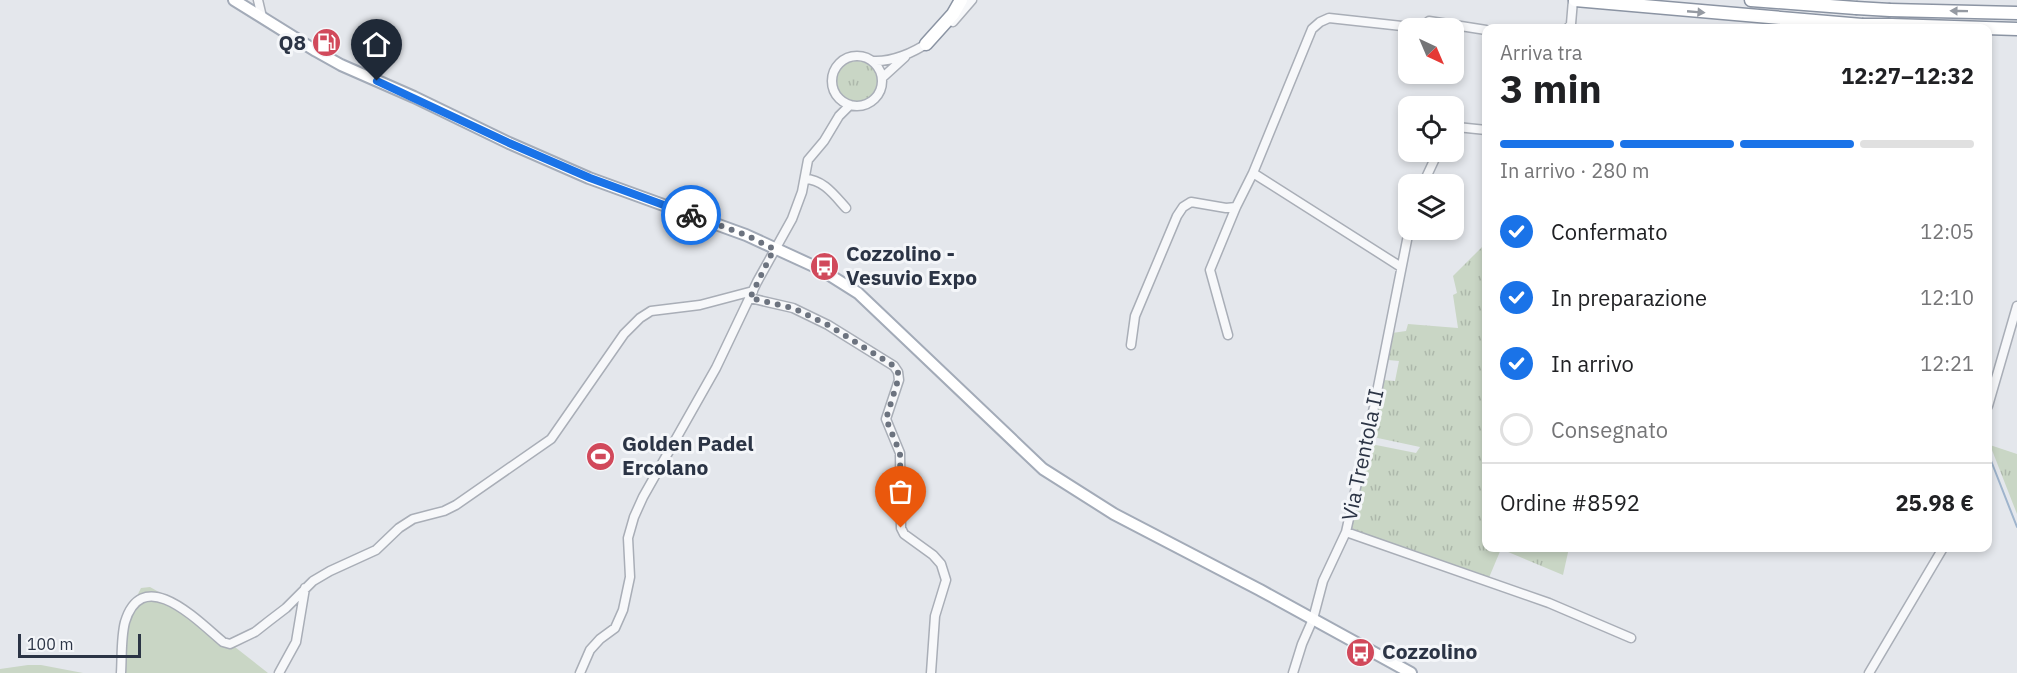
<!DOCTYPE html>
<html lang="it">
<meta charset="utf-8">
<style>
body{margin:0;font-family:"IBM Plex Sans",sans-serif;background:#f6f6f6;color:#202124;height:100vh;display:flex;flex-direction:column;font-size:22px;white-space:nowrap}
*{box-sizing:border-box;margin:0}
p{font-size:20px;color:#757577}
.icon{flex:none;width:33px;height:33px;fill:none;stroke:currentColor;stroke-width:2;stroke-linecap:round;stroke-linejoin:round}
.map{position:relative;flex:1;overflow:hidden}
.side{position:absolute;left:1482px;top:24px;width:510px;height:528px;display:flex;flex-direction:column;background:#fff;border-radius:12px;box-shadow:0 3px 9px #0003}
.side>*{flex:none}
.needle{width:39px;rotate:136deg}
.tools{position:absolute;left:1398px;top:18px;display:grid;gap:12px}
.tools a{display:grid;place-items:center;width:66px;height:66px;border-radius:12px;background:#fff;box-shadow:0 3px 9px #0003;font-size:30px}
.scale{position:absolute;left:18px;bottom:15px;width:123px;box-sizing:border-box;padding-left:6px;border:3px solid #2b3445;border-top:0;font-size:16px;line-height:21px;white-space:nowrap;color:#2b3445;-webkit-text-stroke:4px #f4f6f9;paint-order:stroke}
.pin{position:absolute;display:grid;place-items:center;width:51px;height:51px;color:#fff;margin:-62px -26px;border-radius:50% 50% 50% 0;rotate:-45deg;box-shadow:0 0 6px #0007}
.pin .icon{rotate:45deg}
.courier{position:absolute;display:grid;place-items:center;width:60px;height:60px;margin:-30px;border:4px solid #1a73e8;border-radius:50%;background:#fff;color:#222;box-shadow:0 2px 8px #0007}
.headline em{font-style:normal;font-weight:800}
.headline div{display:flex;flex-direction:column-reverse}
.headline{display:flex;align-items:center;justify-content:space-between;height:102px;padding:0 18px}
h1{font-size:39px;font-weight:800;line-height:45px}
.bar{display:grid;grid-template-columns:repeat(4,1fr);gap:9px 6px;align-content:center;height:72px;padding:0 18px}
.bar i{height:8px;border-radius:4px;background:#e0e0e0}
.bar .on{background:#1a73e8}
.bar p{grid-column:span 4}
.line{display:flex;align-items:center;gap:15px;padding:0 18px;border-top:2px solid #e0e0e0}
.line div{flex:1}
ol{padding:0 18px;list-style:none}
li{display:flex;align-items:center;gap:18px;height:66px}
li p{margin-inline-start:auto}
li .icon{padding:6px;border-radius:50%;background:#1a73e8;color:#fff;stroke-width:4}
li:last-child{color:#757577}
li i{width:33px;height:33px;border:3px solid #e0e0e0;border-radius:50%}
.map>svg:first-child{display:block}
.grass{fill:url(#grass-tufts)}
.green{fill:#c9d6c5}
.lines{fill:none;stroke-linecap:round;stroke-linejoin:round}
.stream{stroke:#9fb4cc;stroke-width:2}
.minor-casing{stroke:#a9aeb7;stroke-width:11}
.major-casing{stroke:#a3abb8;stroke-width:14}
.highway-casing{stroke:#8b94a3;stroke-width:15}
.minor{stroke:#f7f8fa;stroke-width:8}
.major{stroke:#fff;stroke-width:10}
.highway{stroke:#fff;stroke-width:12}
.highway-bridge-casing{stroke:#8b94a3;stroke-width:15;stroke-linecap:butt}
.highway-bridge{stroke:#fff;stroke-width:12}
.oneway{fill:#959aa2}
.done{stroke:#6c737f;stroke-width:6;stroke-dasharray:0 10.8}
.route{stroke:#1a73e8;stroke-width:8}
.labels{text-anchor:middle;stroke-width:6;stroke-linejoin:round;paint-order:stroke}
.poi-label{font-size:21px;font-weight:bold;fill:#2b3445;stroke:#f4f6f9;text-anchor:start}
.street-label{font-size:21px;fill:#2b3445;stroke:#f4f6f9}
</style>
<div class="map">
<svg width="2017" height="673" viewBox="0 0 2017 673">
<defs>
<pattern id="grass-tufts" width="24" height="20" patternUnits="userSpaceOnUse" patternTransform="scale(1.5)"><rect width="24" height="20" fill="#c9d6c5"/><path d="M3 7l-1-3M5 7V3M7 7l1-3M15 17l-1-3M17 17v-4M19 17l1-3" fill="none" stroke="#adb8ab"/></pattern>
</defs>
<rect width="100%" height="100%" fill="#e4e7ec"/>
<path class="grass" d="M837 81a20 20 0 1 1 40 0a20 20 0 1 1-40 0Z
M1486,243V548H1569L1563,575L1501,549L1488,580L1348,527L1371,446L1376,445L1416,453L1420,447L1373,437L1384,380L1395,381L1399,361L1388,360L1392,333L1406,331L1408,324L1458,328L1453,295L1457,293L1453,276Z
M1990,445L2017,454V514Z"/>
<path class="green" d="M150,587L180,604L268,673H120L122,634L135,600L141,588Z
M28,665H41L83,673H0V669Z"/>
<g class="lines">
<path class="stream" d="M1988,453L2017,527"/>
<defs>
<path id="minor" d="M258,0L262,17
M953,22L972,0
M1568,28L1571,24L1573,0
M832 81a25 25 0 1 1 50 0a25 25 0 1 1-50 0Z
M873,61C892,62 913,53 929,42
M882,78L905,57
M1454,129L1457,127L1486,130
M805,179C823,179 835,196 846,208
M1423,184L1438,152
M1401,267L1253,173L1312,29L1320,22L1329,18L1420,28L1429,21L1486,30
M750,298L793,308L828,325L894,366L898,372L899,380L886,419L900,453L901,528L904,534L933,555L941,564L946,580L935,616L931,673
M1228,335L1210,270L1236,207L1253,173
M1131,345L1135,316L1177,216L1183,207L1191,202L1226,208L1236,207
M1988,406L2017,306
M1346,532L1549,603L1631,638
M121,673C122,657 121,637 125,622C143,563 199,622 223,642L230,644L255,632L269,621L286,608L313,581L330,571L376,550L399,528L413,519L444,511L456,505L551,439L624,334L640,318L651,311L700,305L753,291
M279,673L296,642L305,588
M580,673L590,650L600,639L615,628L623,610L630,577L628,538L634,517L643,497L716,368L757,282L792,219L802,192L808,160L824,141L839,116L850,105
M1293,673L1302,644L1313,619L1323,581L1346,532L1374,407L1409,230
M1869,673L1943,548"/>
<path id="major" d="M234,0L316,51L341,65L414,97L509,143L589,178L746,235L820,269L858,293L1043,469L1114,514L1260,590L1411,673"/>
<path id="highway" d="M1575,0L1862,25
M1751,0L1856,8
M1890,10L2017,13
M1891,25L2017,29
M926,44L953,14L961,0"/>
</defs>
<use href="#minor" class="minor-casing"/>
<use href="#major" class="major-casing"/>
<use href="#highway" class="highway-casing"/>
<use href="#minor" class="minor"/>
<use href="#major" class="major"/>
<use href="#highway" class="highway"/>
<defs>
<path id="highway-bridge" d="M1856,8L1890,10
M1862,25H1891"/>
</defs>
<use href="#highway-bridge" class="highway-bridge-casing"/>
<use href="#highway-bridge" class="highway-bridge"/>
</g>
<defs><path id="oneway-solid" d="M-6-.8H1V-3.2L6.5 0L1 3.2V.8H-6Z" transform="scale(1.5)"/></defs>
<g class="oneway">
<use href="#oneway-solid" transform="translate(1959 11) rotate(-179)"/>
<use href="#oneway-solid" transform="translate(1696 12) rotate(5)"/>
</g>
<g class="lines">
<path class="done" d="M691,215L746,235L774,249L750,298L793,308L828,325L894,366L898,372V380L886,419L900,453L901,528"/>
<path class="route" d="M377,81L509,143L590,178L691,215"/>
</g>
<defs>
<symbol id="fuel-disc" viewBox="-11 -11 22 22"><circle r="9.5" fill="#d1495b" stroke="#f4f6f9"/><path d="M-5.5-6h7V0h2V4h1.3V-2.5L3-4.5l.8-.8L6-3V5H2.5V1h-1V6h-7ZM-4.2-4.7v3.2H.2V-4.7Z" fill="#fff"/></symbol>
<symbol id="bus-disc" viewBox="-11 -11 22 22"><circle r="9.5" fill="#d1495b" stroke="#f4f6f9"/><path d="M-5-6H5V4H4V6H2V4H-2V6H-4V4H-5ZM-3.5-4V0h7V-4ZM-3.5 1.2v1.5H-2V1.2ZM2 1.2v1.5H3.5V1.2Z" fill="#fff"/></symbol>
<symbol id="stadium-disc" viewBox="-11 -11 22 22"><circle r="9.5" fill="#d1495b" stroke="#f4f6f9"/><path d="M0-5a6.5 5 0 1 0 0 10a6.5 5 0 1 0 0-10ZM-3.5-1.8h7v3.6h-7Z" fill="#fff"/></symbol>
</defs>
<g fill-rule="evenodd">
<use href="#fuel-disc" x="310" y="26" width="33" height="33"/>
<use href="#bus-disc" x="808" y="250" width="33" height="33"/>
<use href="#stadium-disc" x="584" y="440" width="33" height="33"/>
<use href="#bus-disc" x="1344" y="636" width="33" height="33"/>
</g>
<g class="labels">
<g class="poi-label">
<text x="306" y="50" text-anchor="end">Q8</text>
<text x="846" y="261">Cozzolino -<tspan x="846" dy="24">Vesuvio Expo</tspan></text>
<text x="622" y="451">Golden Padel<tspan x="622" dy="24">Ercolano</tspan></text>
<text x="1382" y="659">Cozzolino</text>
</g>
<g class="street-label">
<text transform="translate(1363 455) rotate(-78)" y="7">Via Trentola II</text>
</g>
</g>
</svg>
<div class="tools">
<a><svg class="needle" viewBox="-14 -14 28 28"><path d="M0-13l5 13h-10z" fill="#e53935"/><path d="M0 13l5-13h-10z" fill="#757577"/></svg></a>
<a><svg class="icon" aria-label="locate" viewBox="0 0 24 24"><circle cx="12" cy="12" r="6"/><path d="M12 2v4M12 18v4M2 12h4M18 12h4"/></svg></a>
<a><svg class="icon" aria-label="layers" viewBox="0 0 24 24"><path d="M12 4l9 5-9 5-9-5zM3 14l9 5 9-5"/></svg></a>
</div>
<div class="scale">100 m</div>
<div class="pin" style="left:901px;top:528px;background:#ea580c"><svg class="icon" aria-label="bag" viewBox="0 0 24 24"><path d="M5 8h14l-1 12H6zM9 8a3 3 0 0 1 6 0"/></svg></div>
<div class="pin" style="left:377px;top:81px;background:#1f2937"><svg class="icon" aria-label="home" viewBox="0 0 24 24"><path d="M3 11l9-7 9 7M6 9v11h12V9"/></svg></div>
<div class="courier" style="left:691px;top:215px"><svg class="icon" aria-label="bike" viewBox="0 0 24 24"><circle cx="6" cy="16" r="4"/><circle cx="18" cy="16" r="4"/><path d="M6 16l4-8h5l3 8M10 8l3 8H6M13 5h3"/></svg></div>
<section class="side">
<div class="headline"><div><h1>3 min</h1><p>Arriva tra</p></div><em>12:27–12:32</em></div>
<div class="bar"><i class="on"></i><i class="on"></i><i class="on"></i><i></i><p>In arrivo · 280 m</p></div>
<ol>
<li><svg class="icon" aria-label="check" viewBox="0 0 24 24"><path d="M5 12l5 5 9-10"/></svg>Confermato<p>12:05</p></li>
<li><svg class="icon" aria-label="check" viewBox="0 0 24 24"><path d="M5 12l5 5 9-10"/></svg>In preparazione<p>12:10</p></li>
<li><svg class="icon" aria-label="check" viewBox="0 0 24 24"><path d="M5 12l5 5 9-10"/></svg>In arrivo<p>12:21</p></li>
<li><i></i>Consegnato</li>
</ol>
<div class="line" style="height:78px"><div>Ordine #8592</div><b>25.98 €</b></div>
</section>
</div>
